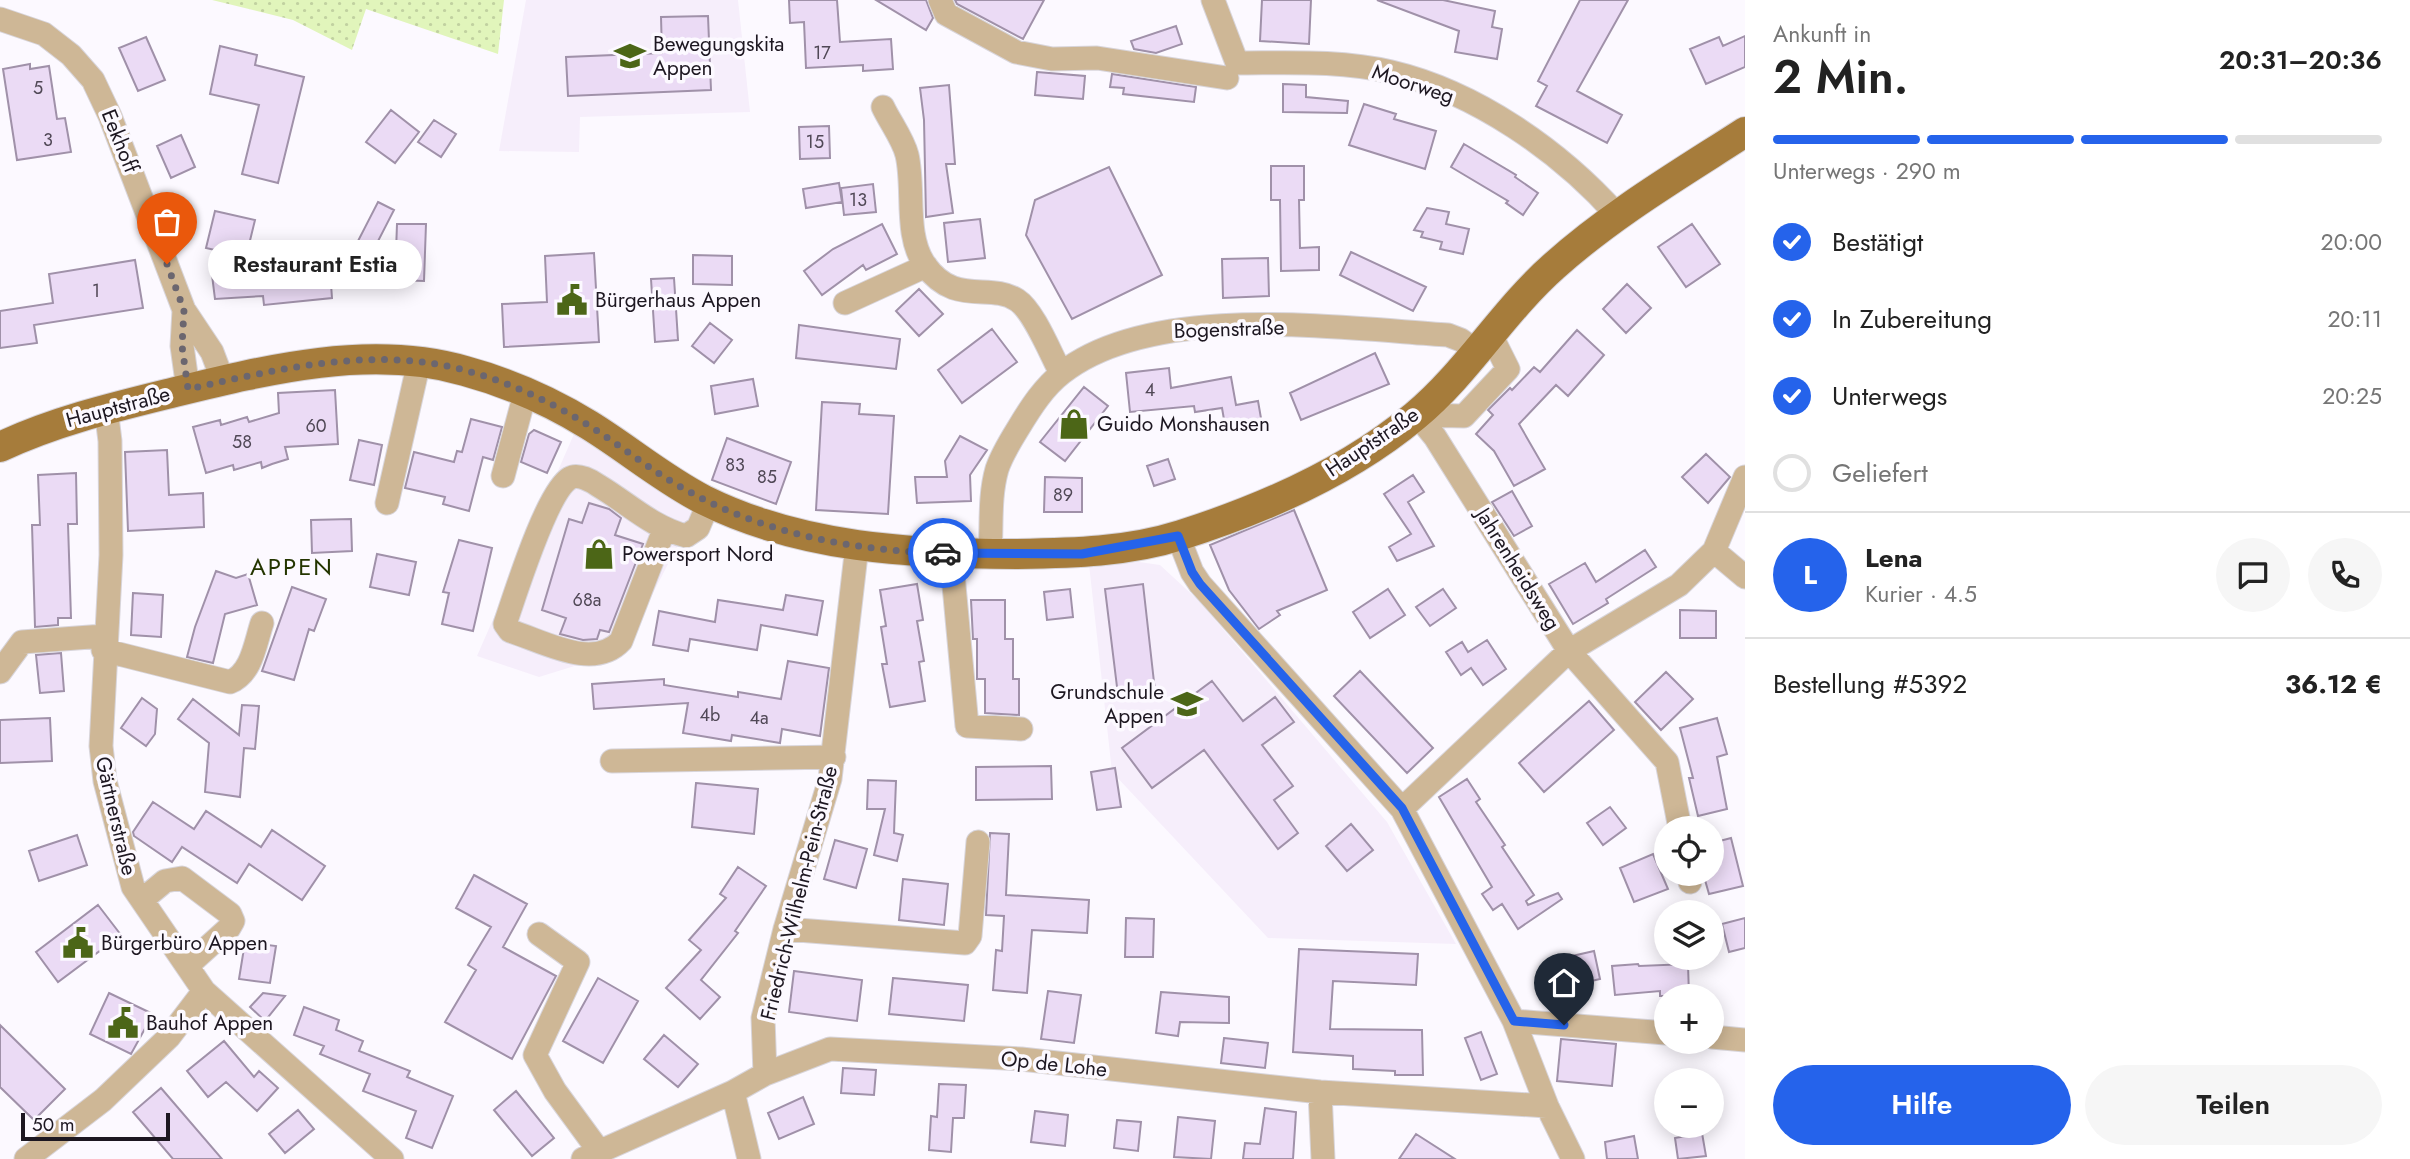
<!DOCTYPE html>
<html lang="de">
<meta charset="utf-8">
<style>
body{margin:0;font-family:Jost,sans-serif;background:#f6f6f6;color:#222;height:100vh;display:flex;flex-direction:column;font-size:26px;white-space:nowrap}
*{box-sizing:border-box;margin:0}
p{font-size:23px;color:#767676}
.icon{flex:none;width:38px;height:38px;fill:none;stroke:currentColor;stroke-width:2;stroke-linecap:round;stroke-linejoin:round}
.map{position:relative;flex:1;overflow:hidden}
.drawer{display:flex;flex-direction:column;background:#fff;width:665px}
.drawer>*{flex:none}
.tools{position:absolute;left:1654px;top:816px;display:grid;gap:14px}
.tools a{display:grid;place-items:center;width:70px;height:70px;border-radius:50%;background:#fff;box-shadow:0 4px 18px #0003;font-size:35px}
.scale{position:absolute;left:21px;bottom:18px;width:149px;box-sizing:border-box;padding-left:7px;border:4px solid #1d1721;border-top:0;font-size:19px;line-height:24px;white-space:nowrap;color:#1d1721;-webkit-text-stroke:5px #fcf9ff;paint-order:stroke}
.pin{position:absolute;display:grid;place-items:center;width:60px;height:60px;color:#fff;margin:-72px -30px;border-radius:50% 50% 50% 0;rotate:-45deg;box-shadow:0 0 7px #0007}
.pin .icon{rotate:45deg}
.courier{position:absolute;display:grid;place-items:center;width:70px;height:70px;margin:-35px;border:5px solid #2563eb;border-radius:50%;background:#fff;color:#222;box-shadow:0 2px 9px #0007}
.bubble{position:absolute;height:49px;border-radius:24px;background:#fff;box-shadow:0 4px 18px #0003;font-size:23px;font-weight:600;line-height:49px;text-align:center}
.summary em{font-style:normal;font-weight:600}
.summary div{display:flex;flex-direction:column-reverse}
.summary{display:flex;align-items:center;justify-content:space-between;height:119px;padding:0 28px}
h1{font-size:46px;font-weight:600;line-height:52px}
.bar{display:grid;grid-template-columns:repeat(4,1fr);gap:10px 7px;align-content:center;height:84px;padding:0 28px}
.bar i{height:9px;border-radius:5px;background:#e0e0e0}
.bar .current{background:#2563eb}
.bar p{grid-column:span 4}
.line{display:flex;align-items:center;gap:18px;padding:0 28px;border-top:2px solid #e0e0e0}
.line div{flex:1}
.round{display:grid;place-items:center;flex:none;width:74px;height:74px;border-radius:37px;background:#f6f6f6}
ol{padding:0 28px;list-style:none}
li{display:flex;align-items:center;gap:21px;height:77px}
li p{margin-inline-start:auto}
li .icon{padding:7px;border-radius:50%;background:#2563eb;color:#fff;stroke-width:4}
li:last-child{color:#767676}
li i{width:38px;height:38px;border:4px solid #e0e0e0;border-radius:50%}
.action{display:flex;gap:14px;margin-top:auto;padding:14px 28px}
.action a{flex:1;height:80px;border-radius:42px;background:#2563eb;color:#fff;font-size:28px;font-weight:600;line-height:80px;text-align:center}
.action a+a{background:#f6f6f6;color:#222}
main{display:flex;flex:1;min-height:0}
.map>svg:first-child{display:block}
.built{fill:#f6eefb}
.grass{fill:url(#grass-dots)}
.building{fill:#ebdbf5;stroke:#a091a9;stroke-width:2}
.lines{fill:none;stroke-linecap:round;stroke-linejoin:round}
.minor-casing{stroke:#d8d5db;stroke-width:25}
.major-casing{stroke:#d8d5db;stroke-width:32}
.minor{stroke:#ceb796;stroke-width:23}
.major{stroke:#a67c3b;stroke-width:30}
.done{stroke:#6b666f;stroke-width:7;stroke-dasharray:0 12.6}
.route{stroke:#2563eb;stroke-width:9}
.labels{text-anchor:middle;stroke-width:7;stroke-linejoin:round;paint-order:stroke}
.number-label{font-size:18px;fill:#504856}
.poi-label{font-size:21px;fill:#1d1721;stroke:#fcf9ff;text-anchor:start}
.street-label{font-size:21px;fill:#1d1721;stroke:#fcf9ff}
.quarter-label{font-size:24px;letter-spacing:2px;fill:#243500;stroke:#fcf9ff}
</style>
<main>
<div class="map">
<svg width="1745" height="1159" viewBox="0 0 1745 1159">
<defs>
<pattern id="grass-dots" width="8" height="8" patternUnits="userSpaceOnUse" patternTransform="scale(1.75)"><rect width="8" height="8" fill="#e1f5bb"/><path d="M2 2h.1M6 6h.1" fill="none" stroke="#c1d1a0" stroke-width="1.8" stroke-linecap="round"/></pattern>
</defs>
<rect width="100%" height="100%" fill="#fcf9ff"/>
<path class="built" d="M526,0H738L750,112L580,117L579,152L499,151Z
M574,434L694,514L623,651L539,677L477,656Z
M1139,562L1160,565L1199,601L1387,822L1456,944L1268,938L1112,772L1089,564Z"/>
<path class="grass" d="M212,0H504L498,54L366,9L352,50L293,20Z"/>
<path class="building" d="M789,0H837L840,42L891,39L893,69L863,71V65L806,68L804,22L790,23Z
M876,0H926L933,18L926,30Z
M955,0H1044L1023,39L957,4Z
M1262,0H1311L1309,44L1260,41Z
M1377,0H1443L1495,11L1492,27L1502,29L1497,59L1455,52L1459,31Z
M1580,0H1628L1577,91L1622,115L1607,143L1536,106L1547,86L1538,81Z
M708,16L711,90L568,96L566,57L662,53L661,17Z
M1176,26L1182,44L1156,53L1134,49L1131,41Z
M1745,36V67L1706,84L1690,49L1719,37L1723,46Z
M146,37L165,80L138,91L119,48Z
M220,46L257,55L255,65L304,77L278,183L242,174L259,105L210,94Z
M30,64V69L49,66L57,119L65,118L71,152L17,160L3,69Z
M1037,72L1085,76L1083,99L1035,95Z
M1112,74L1196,87L1194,102L1123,94L1124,88L1110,87Z
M1283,84L1306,85V97L1348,101L1347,113L1283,112Z
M949,85L955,164H946L953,213L926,217L924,120L920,88Z
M1364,104L1396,114L1394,119L1436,131L1425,169L1349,145Z
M391,110L419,132L395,163L366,142Z
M434,120L456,134L441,157L418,142Z
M829,126L830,158L800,159L799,127Z
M181,135L195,167L171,178L157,146Z
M1464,144L1516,175L1515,177L1538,193L1523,215L1506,203L1508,201L1451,167Z
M1271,166H1304V200H1299L1300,248L1319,247V270L1281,271L1280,200H1271Z
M1109,167L1162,275L1072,319L1026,235L1035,200Z
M839,183L842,202L806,208L803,189Z
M873,184L876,212L844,215L841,188Z
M378,202L394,210L374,249L358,241Z
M1427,208L1449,212L1446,224L1469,229L1463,254L1440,249L1442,242L1421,237L1423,232L1414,230Z
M215,211L255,220L246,257L206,248Z
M980,219L985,258L948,262L944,223Z
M397,224H426L424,281L395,280Z
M882,224L897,254L866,270L863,265L822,295L804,271L833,249Z
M1692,224L1720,264L1686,287L1658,247Z
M1351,252L1426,287L1413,311L1340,275Z
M594,253L599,342L504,347L502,304L547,302L545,256Z
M693,255L732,256V285L693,284Z
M1268,258L1269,296L1223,298L1222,259Z
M135,260L143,308L34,325L37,343L0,348V311L53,303L49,274Z
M330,270L332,298L264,305L263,296L215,299L212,275L250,272V277Z
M674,278L678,340L655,342L651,279Z
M1627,284L1651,308L1626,333L1603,309Z
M919,289L943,314L919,336L896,311Z
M710,323L732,340L714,363L692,346Z
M799,325L900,339L896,369L796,358Z
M992,329L1017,362L962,403L938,370Z
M1577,330L1604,355L1568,396L1556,385L1519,424L1545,469L1514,486L1494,451L1476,434L1493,415L1488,410L1510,388L1512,390L1534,367L1540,372Z
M1375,353L1389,384L1301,420L1290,393Z
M1169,368L1171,388L1231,377L1236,405L1258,401L1262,424L1226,431L1222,408L1195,412L1194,406L1130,412L1126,373Z
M753,379L758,406L715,414L711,386Z
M1084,387L1108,406L1065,461L1040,442Z
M335,390L338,444L285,447L288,459L272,464L262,468L261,462L234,470L233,465L206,473L193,427L220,420L221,425L247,417L249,422L279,413L278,393Z
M822,402L860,404L859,414L894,416L888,514L816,510Z
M471,419L502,427L493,460L483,457L469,511L443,504L445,497L405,488L414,452L454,462L457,451L462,452Z
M534,430L561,442L547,473L521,462L529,434Z
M960,436L987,450L970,475L971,501L917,503L915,477H947L945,461Z
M727,438L791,462L776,504L712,480Z
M359,440L382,445L374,485L350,480Z
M167,450L169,495L203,493L204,527L128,531L125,452Z
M1706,454L1730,477L1708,503L1682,477Z
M1168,459L1175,479L1154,486L1147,466Z
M76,473L77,524H68L71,618H58V625L35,627L32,525H40L38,475Z
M1413,475L1424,492L1408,502L1434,546L1397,561L1389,547L1411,534L1384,494Z
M1045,477L1082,478V512H1044Z
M1512,491L1532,526L1514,536L1492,502Z
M589,503L609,509L621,518L615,535L643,544L609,632L600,630L597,639L583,640L560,634L566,618L542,610L569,519L582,523Z
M1294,510L1327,590L1277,611L1280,615L1259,629L1229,590L1210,545Z
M351,519L352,551L312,553L311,520Z
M459,540L492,548L473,631L442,624L449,593L443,592Z
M1645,550L1656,567L1606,599L1608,603L1573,624L1549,584L1585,563L1596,582Z
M377,554L416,562L409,595L370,587Z
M216,571L236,578L248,574L257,605L225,614L213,663L187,657L195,627Z
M917,584L923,620L917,621L924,661L919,662L925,701L890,707L882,664H887L881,627L886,626L880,590Z
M1143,584L1155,691L1118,695L1105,589Z
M292,587L326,599L314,631L309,629L294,680L262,671Z
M1070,589L1073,617L1047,620L1044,592Z
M1388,589L1405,615L1370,638L1353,612Z
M1443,589L1456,608L1430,626L1416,607Z
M133,593L163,595L161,637L131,635Z
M786,595L823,601L817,635L761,625L757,650L690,639L688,651L653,645L659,611L715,622L718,600L783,610Z
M971,600H1005V639H1013V679H1019V715L985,713V679H977V639H973Z
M1680,610L1716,611V638H1680Z
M1487,640L1506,669L1483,685L1471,668L1461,675L1446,652L1462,642L1468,652Z
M61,653L64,691L40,693L36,655Z
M788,661L829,668L820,736L782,729L780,743L732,735L731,741L683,733L688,703L594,709L592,684L664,679V685L738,697V692L781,699Z
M1360,671L1433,748L1407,773L1334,696Z
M1666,672L1693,699L1661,730L1635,702Z
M1212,681L1243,721L1275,697L1294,722L1262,745L1293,786L1274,800L1298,833L1278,849L1204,750L1152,788L1122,748Z
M142,698L157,709L155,734L146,746L121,728Z
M193,699L239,735L242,705L259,706L255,749L244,748L240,797L205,792L209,743L178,719Z
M1589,701L1614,730L1544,792L1519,763Z
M50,718L52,761L0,763V720Z
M1717,718L1727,754L1717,757L1727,809L1698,816L1689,778H1693L1680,728Z
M1051,766L1052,799L976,800V767Z
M1115,768L1121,807L1097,810L1091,772Z
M1467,779L1480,799L1476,802L1505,845L1502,847L1534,895L1526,901L1528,905L1558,893L1562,899L1518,929L1502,904L1493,910L1482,894L1492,887L1439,797Z
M868,780L896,781L894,833L903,835L897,861L874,855L885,809H867Z
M696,783L758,789L754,834L692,827Z
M153,802L194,829L206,811L261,847L272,830L325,866L302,900L249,864L237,883L182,847L172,862L134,836L133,832Z
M1610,807L1626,828L1603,845L1587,823Z
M1351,824L1373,850L1347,871L1326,846Z
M990,833L1009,834L1006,895L1089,900L1087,933L1032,930L1027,993L993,990L996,950L1002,951L1004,916L986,915Z
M77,835L87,865L39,881L29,851Z
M1731,838L1743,886L1709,894L1703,873H1712V843Z
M835,840L867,849L856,888L824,879Z
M1653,854L1668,889L1634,902L1620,868Z
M738,867L766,886L735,931L738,933L701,980L720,997L700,1019L666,988L701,950L689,940L726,898L720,894Z
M474,875L527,904L503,947L556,976L512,1059L445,1022L476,970L468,965L491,927L456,908Z
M903,879L948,884L944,925L899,920Z
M98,905L121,935L58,982L36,952Z
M1126,918L1154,919L1153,957H1125Z
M1745,918V948L1729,952L1722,924Z
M245,942L276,946L270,983L239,979Z
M1299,949L1418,954L1416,985L1333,981L1330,1029L1422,1030L1423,1075H1395V1071L1353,1069V1056L1293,1052Z
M1594,951L1600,979L1566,987L1559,959Z
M1638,964L1639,966L1688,964L1689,996H1660V991L1615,995L1612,966Z
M794,971L862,980L857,1021L789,1012Z
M598,978L638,1001L603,1063L563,1041Z
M893,978L968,985L964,1021L889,1014Z
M1048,991L1081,995L1074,1043L1041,1039Z
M1161,992L1229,997V1023L1180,1022L1178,1036L1156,1033Z
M109,993L153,1014L131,1054L90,1034Z
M263,993L285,996L265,1021L250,1007Z
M304,1007L339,1020L336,1030L363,1041L359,1051L410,1071L407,1077L453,1096L432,1148L406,1138L416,1111L363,1091L370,1074L320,1054L324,1046L294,1035Z
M0,1025L65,1089L34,1120L0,1087Z
M1481,1032L1497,1074L1481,1080L1465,1038Z
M664,1035L698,1064L678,1087L644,1059Z
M1224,1038L1268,1043L1265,1068L1221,1063Z
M1561,1039L1616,1044L1612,1086L1557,1081Z
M224,1041L254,1077L259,1071L278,1088L257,1111L226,1082L208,1097L187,1071Z
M843,1068L876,1070L874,1095L841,1093Z
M939,1084L966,1085L964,1118H953L951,1152L929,1150L931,1116L937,1117Z
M161,1088L222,1159H173L133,1112Z
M516,1091L554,1138L532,1156L494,1110Z
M803,1097L814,1124L779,1139L768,1113Z
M1265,1108L1296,1112L1293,1159H1243L1245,1143L1260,1144Z
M298,1110L314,1129L285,1153L269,1134Z
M1035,1111L1068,1115L1065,1146L1031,1142Z
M1178,1117L1215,1121L1211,1159L1174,1157Z
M1117,1120L1141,1122L1138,1151L1114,1148Z
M1702,1133L1706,1156L1678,1159L1675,1138Z
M1416,1134L1455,1159H1399Z
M1634,1136L1638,1159H1607L1605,1142Z"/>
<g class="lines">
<defs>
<path id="minor" d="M940,0L946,14L1016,52L1052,59L1097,58L1227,78
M1213,0L1237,63C1287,63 1341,60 1391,72C1476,92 1560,151 1617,215
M0,19L44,34L71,55L93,80L110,116L184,310L212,352L223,381
M883,107C890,122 903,139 907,155C915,189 904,235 925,265C955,307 989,282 1017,300C1034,311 1051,355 1061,373
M845,303L926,266
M184,310L182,346L188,389
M106,409L110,441L111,555L101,746L105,781L133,887L204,991L392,1159
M1417,415L1435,437L1569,651L1679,585L1714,551L1745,477
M1417,415L1464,416L1508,369L1491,335
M503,476L526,390
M387,503L419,362
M664,530L621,641C593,671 543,641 510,631L505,624C515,595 547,491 570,478C578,473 592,481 599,486C629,504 652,527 686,536L698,528L709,502
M1178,536L1192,572L1200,584L1402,809L1514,1021L1547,1106L1573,1159
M1714,551L1745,577
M951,553L967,726L1021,729
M990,554C992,525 989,497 997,469C1002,454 1011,440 1019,427C1031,407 1044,387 1062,373C1153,302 1339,328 1448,335L1461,340L1476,351
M103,650L230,682C252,673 255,644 262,623
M0,672L22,642L104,636
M612,761L834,757
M1402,809L1569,651L1667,762L1680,828
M1689,873L1690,882
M142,900L165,881L182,878L230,914L233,921L229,928L187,966
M785,929L965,943L970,936L978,842
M539,934L578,962L535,1055L555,1091L599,1151
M1514,1021L1666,1033
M1712,1037L1745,1040
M765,1074L763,1018L785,929L830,779L857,546
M733,1092L749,1159
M1320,1092L1323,1159
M26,1159L103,1100L169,1037L204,991
M583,1159L733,1092L765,1074L830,1049L1021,1059L1320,1092L1547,1106"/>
<path id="major" d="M0,447C53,422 110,408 167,394C261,371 369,343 465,371C509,383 550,401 589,425C628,449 663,479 704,500C801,548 911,554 1017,554C1072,553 1128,552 1181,535C1263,509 1348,472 1415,416C1467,373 1503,311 1554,266C1612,214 1680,174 1745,132"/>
</defs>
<use href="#minor" class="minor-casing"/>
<use href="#major" class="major-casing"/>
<use href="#minor" class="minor"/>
<use href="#major" class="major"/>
</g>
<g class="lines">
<path class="done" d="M167,264L184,310L182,346L188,389C276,370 370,346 460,369C507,381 550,401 591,427C623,447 654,473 688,491C765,534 856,551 943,553"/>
<path class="route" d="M943,553L1082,554L1178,536L1192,572L1200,584L1402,808L1514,1021L1564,1025"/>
</g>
<defs>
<symbol id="school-bare" viewBox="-9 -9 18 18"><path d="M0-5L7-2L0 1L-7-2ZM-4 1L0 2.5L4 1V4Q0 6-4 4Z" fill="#4c6617" stroke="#fcf9ff" stroke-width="2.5" paint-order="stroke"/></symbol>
<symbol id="civic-bare" viewBox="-9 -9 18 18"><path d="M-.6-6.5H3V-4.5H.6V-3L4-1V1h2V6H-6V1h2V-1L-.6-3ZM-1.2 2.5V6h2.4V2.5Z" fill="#4c6617" stroke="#fcf9ff" stroke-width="2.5" paint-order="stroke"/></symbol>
<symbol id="shop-bare" viewBox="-9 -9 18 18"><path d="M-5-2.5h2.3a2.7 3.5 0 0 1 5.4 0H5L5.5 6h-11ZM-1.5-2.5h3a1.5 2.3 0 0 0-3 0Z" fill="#4c6617" stroke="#fcf9ff" stroke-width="2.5" paint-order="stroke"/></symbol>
</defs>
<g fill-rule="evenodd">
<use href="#school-bare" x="608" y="34" width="44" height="44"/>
<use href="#civic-bare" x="550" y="278" width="44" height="44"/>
<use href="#shop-bare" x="1052" y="402" width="44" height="44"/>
<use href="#shop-bare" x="577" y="532" width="44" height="44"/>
<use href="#school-bare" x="1165" y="682" width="44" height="44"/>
<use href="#civic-bare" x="56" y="921" width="44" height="44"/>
<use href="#civic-bare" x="101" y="1001" width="44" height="44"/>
</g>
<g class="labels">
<g class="number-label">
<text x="822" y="59">17</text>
<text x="38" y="94">5</text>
<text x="48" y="146">3</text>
<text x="815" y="148">15</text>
<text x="858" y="206">13</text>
<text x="96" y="297">1</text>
<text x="1150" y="396">4</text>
<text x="316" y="432">60</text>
<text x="242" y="448">58</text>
<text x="735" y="471">83</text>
<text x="767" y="483">85</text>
<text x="1063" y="501">89</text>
<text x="587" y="606">68a</text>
<text x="710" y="721">4b</text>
<text x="759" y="724">4a</text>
</g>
<g class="poi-label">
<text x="653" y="51">Bewegungskita<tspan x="653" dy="24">Appen</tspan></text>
<text x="595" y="307">Bürgerhaus Appen</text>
<text x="1097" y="431">Guido Monshausen</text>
<text x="622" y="561">Powersport Nord</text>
<text x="1164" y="699" text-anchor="end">Grundschule<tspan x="1164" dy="24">Appen</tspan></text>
<text x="101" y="950">Bürgerbüro Appen</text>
<text x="146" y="1030">Bauhof Appen</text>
</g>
<g class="street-label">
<text transform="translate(1413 84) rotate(18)" y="7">Moorweg</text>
<text transform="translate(120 141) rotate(68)" y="7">Eekhoff</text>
<text transform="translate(1229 329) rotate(-2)" y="7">Bogenstraße</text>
<text transform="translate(118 407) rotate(-15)" y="7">Hauptstraße</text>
<text transform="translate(1372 442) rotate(-34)" y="7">Hauptstraße</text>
<text transform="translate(1518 569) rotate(58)" y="7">Jahrenheidsweg</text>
<text transform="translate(116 816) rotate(77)" y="7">Gärtnerstraße</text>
<text transform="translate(799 893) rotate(-76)" y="7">Friedrich-Wilhelm-Pein-Straße</text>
<text transform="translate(1054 1064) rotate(6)" y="7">Op de Lohe</text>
</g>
<g class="quarter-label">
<text x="292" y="575">APPEN</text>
</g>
</g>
</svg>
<div class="tools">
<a><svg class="icon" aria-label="locate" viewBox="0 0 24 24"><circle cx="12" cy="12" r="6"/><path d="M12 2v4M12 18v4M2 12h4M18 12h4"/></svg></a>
<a><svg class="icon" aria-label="layers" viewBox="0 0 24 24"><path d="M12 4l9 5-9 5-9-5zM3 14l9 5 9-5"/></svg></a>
<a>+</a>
<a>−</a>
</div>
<div class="scale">50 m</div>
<div class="pin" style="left:167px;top:264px;background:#ea580c"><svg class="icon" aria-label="bag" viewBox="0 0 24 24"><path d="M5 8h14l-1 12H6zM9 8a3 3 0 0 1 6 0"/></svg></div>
<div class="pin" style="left:1564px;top:1025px;background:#1f2937"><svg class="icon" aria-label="home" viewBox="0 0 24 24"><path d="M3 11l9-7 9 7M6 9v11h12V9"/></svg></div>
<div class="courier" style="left:943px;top:553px"><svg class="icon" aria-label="car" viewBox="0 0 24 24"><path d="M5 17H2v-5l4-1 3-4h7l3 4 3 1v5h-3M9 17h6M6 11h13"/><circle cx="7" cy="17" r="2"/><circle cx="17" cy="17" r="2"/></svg></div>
<div class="bubble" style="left:208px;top:240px;width:214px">Restaurant Estia</div>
</div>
<section class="drawer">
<div class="summary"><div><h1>2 Min.</h1><p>Ankunft in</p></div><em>20:31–20:36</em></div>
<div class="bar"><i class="current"></i><i class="current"></i><i class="current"></i><i></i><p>Unterwegs · 290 m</p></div>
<ol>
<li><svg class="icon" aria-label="check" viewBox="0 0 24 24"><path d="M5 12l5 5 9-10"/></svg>Bestätigt<p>20:00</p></li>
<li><svg class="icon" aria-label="check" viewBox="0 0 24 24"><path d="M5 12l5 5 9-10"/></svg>In Zubereitung<p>20:11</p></li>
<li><svg class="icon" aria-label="check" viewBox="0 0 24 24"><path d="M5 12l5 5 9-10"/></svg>Unterwegs<p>20:25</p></li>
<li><i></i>Geliefert</li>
</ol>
<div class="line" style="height:126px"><b class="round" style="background:#2563eb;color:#fff">L</b><div><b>Lena</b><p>Kurier · 4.5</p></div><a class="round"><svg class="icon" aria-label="chat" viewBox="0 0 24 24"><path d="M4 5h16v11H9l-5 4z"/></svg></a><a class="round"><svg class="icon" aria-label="phone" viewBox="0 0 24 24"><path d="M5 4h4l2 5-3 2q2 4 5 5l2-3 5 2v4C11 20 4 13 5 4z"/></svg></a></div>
<div class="line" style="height:91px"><div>Bestellung #5392</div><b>36.12 €</b></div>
<div class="action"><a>Hilfe</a><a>Teilen</a></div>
</section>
</main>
